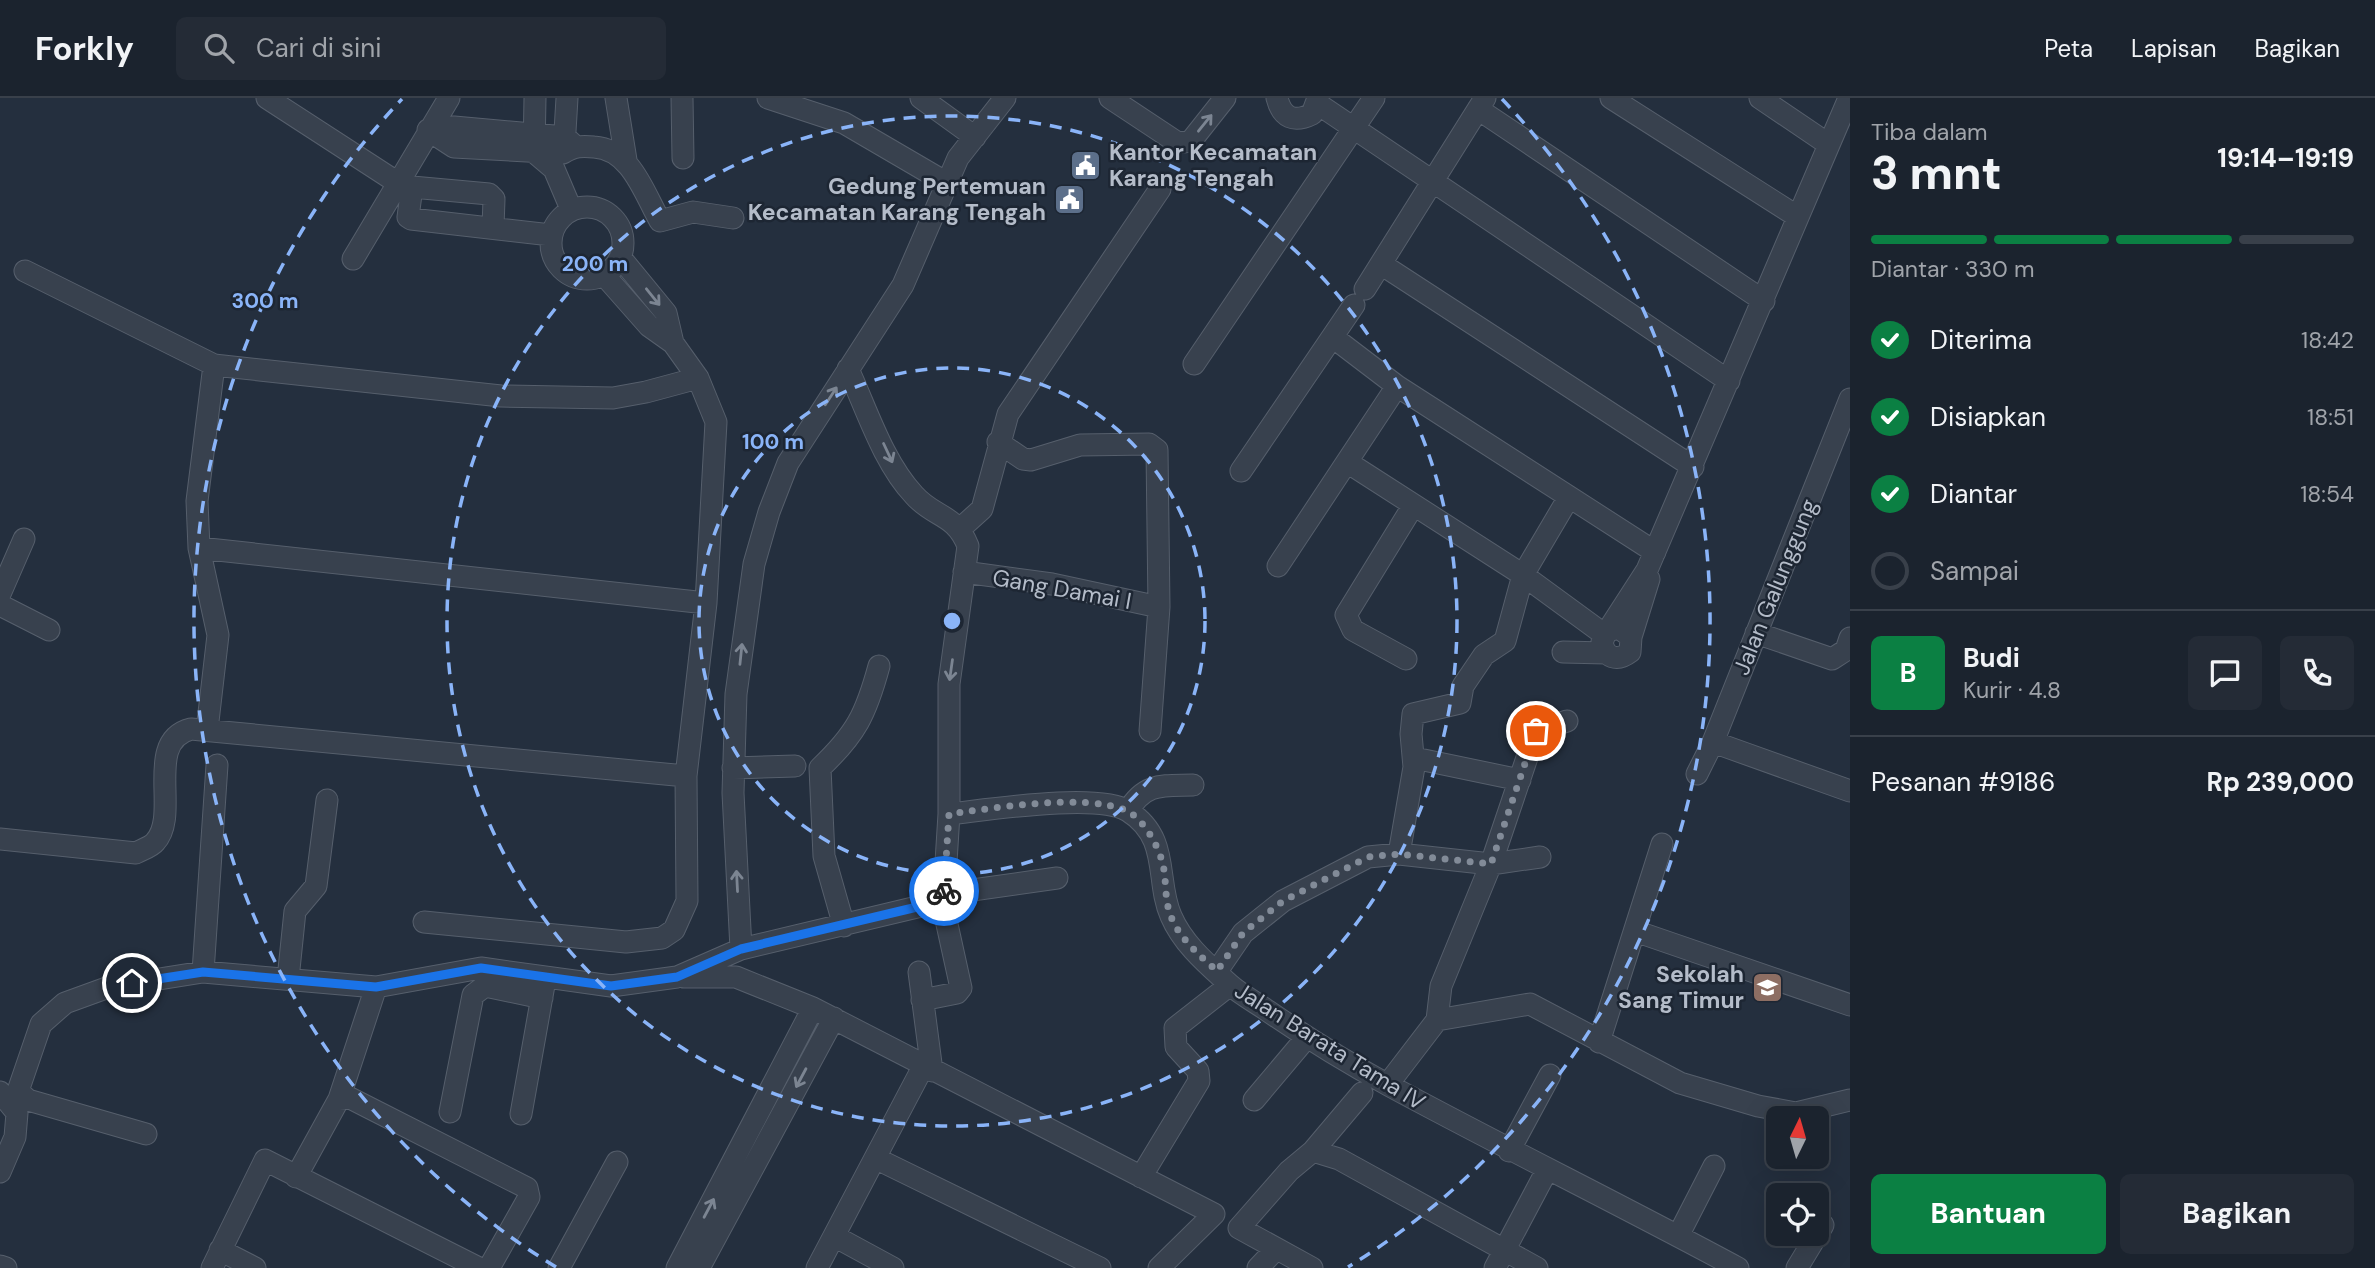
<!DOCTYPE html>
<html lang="id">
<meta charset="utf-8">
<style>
body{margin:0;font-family:"DM Sans",sans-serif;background:#242b36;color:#f1f3f6;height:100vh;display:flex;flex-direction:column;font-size:26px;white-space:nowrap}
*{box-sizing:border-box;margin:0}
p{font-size:23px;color:#a0a4aa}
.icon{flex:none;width:38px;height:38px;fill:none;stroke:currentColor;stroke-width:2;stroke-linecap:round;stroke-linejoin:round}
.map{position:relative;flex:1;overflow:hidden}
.details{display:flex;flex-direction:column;background:#1b232e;width:525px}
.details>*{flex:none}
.needle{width:46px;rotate:5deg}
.fabs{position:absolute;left:1766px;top:1008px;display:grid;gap:14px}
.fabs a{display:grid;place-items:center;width:63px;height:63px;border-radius:10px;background:#1b232e;box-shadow:0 7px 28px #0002,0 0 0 2px #39404a;font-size:35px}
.pin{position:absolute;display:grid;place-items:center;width:60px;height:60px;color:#fff;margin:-30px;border:4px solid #fff;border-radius:50%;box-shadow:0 2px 7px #0007}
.courier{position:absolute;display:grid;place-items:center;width:70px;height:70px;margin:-35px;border:5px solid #1a73e8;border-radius:50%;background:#fff;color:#222;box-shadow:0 2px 9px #0007}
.overview em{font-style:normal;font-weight:800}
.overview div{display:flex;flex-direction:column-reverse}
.overview{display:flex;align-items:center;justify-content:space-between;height:119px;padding:0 21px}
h1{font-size:46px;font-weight:800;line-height:52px}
.bar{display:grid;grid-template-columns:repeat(4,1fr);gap:10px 7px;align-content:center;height:84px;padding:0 21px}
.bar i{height:9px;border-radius:5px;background:#39404a}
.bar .on{background:#0b8043}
.bar p{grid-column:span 4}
.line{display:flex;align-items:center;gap:18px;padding:0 21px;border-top:2px solid #39404a}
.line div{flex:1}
.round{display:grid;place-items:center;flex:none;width:74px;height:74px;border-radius:10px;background:#242b36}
ol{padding:0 21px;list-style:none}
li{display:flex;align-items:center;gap:21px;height:77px}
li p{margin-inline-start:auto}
li .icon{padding:7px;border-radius:50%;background:#0b8043;color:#fff;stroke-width:4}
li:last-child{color:#a0a4aa}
li i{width:38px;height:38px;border:4px solid #39404a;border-radius:50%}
.cta{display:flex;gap:14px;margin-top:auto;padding:14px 21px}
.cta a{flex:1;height:80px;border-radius:10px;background:#0b8043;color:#fff;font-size:28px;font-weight:800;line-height:80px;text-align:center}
.cta a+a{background:#242b36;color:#f1f3f6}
header{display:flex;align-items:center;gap:42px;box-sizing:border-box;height:98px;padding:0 35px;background:#1b232e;border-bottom:2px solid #39404a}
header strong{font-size:33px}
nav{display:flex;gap:38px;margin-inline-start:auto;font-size:24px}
.search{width:490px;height:63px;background:#242b36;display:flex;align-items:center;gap:18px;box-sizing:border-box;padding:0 24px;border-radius:10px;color:#a0a4aa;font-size:26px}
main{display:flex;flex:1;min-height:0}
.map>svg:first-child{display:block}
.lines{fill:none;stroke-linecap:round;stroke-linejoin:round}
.minor-casing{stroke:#565f6c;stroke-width:23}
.minor{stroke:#38414e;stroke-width:21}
.oneway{stroke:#7c8592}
.done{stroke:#828b98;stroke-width:7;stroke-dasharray:0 12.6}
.route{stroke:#1a73e8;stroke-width:9}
.ring{fill:none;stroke:#8ab4f8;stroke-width:3.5;stroke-dasharray:12 9}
.labels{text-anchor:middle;stroke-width:5;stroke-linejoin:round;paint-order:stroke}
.poi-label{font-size:23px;font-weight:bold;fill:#b4bcc9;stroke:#1d2633;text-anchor:end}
.street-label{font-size:23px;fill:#b4bcc9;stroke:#1d2633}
.centre{fill:#8ab4f8;stroke:#1d2633;stroke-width:3.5}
.ring-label{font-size:21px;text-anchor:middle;font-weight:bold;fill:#8ab4f8;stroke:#1d2633;stroke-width:5;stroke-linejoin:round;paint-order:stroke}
</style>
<header>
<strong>Forkly</strong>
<div class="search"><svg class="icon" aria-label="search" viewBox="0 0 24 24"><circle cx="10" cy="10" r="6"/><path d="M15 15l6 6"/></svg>Cari di sini</div>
<nav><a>Peta</a><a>Lapisan</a><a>Bagikan</a></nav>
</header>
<main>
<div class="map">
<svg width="1850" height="1170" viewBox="0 0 1850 1170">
<rect width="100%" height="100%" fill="#242f3e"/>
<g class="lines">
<defs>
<path id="minor" d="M267,0L398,85
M535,0L534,54L554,71L571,111
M616,0L626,62
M682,0L683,60
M768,0L844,25L945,84
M921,0L975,39
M1110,0L1178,45L1191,43L1225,0
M1277,0C1282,20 1294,25 1312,16L1318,0
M1611,0L1798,119
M1760,0L1828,46
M1318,6L1729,283
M1478,11L1764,203
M428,32L454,49L563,55C575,48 581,48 594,49C631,51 644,95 660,123L693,114L733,120
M428,32L454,29L565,39L575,48
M564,50L567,0
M551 145a36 36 0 1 1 72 0a36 36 0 1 1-72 0Z
M493,129L494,101L489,96L412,89L408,119L411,121L551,137
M620,159L666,215L673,245
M353,161L449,0
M1381,166L1693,369
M25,173L214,267L501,298L613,300L646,294L698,280
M1365,191L1485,0
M1334,240L1397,288L1655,454
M1194,266L1374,0
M998,344L1023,361L1031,362L1080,347L1149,346L1157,352L1159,509L1150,633
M1347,364L1523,477L1605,537
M1241,373L1354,207
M961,430L982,411L1008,316L1160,91
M199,450L706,505
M1278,468L1397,288
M964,474L1052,486L1159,509
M0,496L24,441
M0,507L49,532
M1611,532L1619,530L1631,539L1630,554C1617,564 1605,560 1602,544L1605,537L1647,472L1849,0
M1756,535L1832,561L1846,552L1850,540
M1631,539L1649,481
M1563,554L1606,555
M1406,561L1353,532L1346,517L1413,408
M207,632L218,537L199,450L197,403L214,267
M1713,644L1850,693
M1414,669L1411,636L1413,616L1460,605L1463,588L1484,557L1505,543L1523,477L1569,399
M733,670L795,668
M1697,676L1713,644L1850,301
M1128,713C1145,684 1163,688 1193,687
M949,716C987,712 1098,694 1128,713C1171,740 1155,782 1171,818C1183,846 1207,866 1229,886C1240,896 1255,904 1268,913C1307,940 1348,965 1390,988C1505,1050 1623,1108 1738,1170
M0,741L136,755C141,752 151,749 155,744C181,717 143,643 191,631L686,678
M1399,756L1414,669L1419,661L1520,682
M944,796L1057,780
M424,824L626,844L662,840L674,832L687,803L686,678L706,505L716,324L698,280L673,245L649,228L604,177
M844,828L824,758L820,670C856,636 866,616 879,568
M1635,833L1850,907
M741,851L733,695L736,596L754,466L769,414L788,365L903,187L958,60L1005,0
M1217,873L1243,835L1283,803L1368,759L1399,756L1491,766L1540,759
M203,874L217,667
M919,874L932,973
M684,879H736L813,910L1214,1116L1159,1170
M288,881L295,813L316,788L327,702
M922,902L957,895L961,890L941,799
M1437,922L1441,888L1491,766L1536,633L1567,623
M1599,944L1662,746
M1388,986L1437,922L1530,906L1680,985L1758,1008L1796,1015L1850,1002
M18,993L28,1002L146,1036
M0,994L17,1015L15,1039L0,1074
M339,1001L350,1000L527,1090L529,1099L489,1170
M9,1002L18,993L41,926L65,905L109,889L203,874L376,889L481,870L611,888L677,879L741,851L934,805L944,796L949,716V586L968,448C955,415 934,420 914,397C883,364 867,312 848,271
M1254,1002L1307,939
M450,1014L473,897L485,888L542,900
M521,1016L544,887
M1313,1053L1339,1061L1537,1170
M1509,1053L1550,977
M877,1061L1100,1170
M296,1079L339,1001L376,889
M1141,1079L1199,983L1198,973L1176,949L1175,930L1230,887
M834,1138L893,1170
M1678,1138L1714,1068
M220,1152L255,1170
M0,1168L6,1170
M212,1170L265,1062L479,1170
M559,1170L617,1064
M677,1170L813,910
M699,1170L834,920
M817,1170L924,967
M1258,1170L1276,1151
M1312,1170L1239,1130L1289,1073L1313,1053L1362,995
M1495,1170L1547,1072
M1797,1170L1823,1127"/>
</defs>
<use href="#minor" class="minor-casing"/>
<use href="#minor" class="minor"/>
</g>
<defs><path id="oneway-shaft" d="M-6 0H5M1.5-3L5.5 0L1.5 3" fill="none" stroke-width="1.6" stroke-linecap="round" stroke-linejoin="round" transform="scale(1.75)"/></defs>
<g class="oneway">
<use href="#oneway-shaft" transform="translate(1205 25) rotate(-51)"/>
<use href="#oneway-shaft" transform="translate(653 199) rotate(51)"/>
<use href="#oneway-shaft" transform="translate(831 298) rotate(-57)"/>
<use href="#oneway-shaft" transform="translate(888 355) rotate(65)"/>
<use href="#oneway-shaft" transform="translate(741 556) rotate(-84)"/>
<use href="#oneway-shaft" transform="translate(951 572) rotate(98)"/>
<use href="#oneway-shaft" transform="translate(737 783) rotate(-93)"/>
<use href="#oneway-shaft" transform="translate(801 980) rotate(118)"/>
<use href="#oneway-shaft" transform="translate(709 1110) rotate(-62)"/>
</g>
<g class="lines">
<path class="done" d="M944,793L949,716C995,710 1083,695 1125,712C1142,719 1157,745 1162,763C1167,780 1164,799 1170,816C1178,839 1199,857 1217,873L1243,835L1283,803L1368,759L1399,756L1491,766L1536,633"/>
<path class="route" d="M132,885L203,874L376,889L481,870L611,888L677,879L741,851L934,805L944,793"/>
</g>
<g class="ring">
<circle cx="952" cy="523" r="253"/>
<circle cx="952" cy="523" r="505"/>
<path d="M556 1169A758 758 0 0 1 402 1M1502 1A758 758 0 0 1 1348 1169"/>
</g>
<defs>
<symbol id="civic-square" viewBox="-11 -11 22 22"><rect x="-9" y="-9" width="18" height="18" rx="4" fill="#5c6f8a" stroke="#1d2633"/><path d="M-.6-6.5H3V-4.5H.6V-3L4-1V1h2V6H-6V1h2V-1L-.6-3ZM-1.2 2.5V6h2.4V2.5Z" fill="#fff"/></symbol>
<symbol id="school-square" viewBox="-11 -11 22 22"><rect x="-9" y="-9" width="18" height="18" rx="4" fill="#8d6e63" stroke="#1d2633"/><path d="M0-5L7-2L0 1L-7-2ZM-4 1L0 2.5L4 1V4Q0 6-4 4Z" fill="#fff"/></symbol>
</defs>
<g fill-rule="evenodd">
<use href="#civic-square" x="1068" y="50" width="35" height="35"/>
<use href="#civic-square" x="1052" y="84" width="35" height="35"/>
<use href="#school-square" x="1750" y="872" width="35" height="35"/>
</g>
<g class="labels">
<g class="poi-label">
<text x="1109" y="62" text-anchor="start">Kantor Kecamatan<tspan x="1109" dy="26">Karang Tengah</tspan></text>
<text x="1046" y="96">Gedung Pertemuan<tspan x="1046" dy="26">Kecamatan Karang Tengah</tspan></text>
<text x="1744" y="884">Sekolah<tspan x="1744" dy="26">Sang Timur</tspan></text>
</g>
<g class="street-label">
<text transform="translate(1775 489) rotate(-68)" y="8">Jalan Galunggung</text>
<text transform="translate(1062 491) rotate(10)" y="8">Gang Damai I</text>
<text transform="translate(1330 948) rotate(32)" y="8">Jalan Barata Tama IV</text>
</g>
</g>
<circle cx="952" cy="523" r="10" class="centre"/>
<g class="ring-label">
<text x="595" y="173">200 m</text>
<text x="265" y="210">300 m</text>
<text x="773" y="351">100 m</text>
</g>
</svg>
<div class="fabs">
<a><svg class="needle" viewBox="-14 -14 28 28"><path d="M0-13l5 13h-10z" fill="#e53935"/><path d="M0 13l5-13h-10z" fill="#a0a4aa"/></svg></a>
<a><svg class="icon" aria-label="locate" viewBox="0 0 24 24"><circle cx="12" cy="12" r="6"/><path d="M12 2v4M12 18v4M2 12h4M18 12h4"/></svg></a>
</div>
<div class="pin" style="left:1536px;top:633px;background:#ea580c"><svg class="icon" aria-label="bag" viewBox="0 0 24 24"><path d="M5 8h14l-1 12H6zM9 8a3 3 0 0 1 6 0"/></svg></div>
<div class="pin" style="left:132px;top:885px;background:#1f2937"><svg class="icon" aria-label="home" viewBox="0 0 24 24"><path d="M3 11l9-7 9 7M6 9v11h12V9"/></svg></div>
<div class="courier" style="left:944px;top:793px"><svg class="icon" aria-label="bike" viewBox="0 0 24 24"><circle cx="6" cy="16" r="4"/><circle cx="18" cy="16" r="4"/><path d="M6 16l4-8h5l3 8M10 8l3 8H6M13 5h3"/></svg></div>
</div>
<section class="details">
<div class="overview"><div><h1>3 mnt</h1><p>Tiba dalam</p></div><em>19:14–19:19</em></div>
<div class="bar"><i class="on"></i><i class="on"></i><i class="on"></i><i></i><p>Diantar · 330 m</p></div>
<ol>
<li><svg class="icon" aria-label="check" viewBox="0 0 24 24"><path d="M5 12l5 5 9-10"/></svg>Diterima<p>18:42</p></li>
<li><svg class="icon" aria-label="check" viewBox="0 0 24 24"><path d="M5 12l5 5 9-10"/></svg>Disiapkan<p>18:51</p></li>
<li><svg class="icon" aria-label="check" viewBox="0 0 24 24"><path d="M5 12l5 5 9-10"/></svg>Diantar<p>18:54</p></li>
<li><i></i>Sampai</li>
</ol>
<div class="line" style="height:126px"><b class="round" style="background:#0b8043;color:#fff">B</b><div><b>Budi</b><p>Kurir · 4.8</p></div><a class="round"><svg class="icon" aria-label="chat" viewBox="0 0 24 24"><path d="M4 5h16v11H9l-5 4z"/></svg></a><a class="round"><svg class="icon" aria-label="phone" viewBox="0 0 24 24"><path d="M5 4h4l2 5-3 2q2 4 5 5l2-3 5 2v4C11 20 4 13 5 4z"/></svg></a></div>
<div class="line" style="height:91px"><div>Pesanan #9186</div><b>Rp 239,000</b></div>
<div class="cta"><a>Bantuan</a><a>Bagikan</a></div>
</section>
</main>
